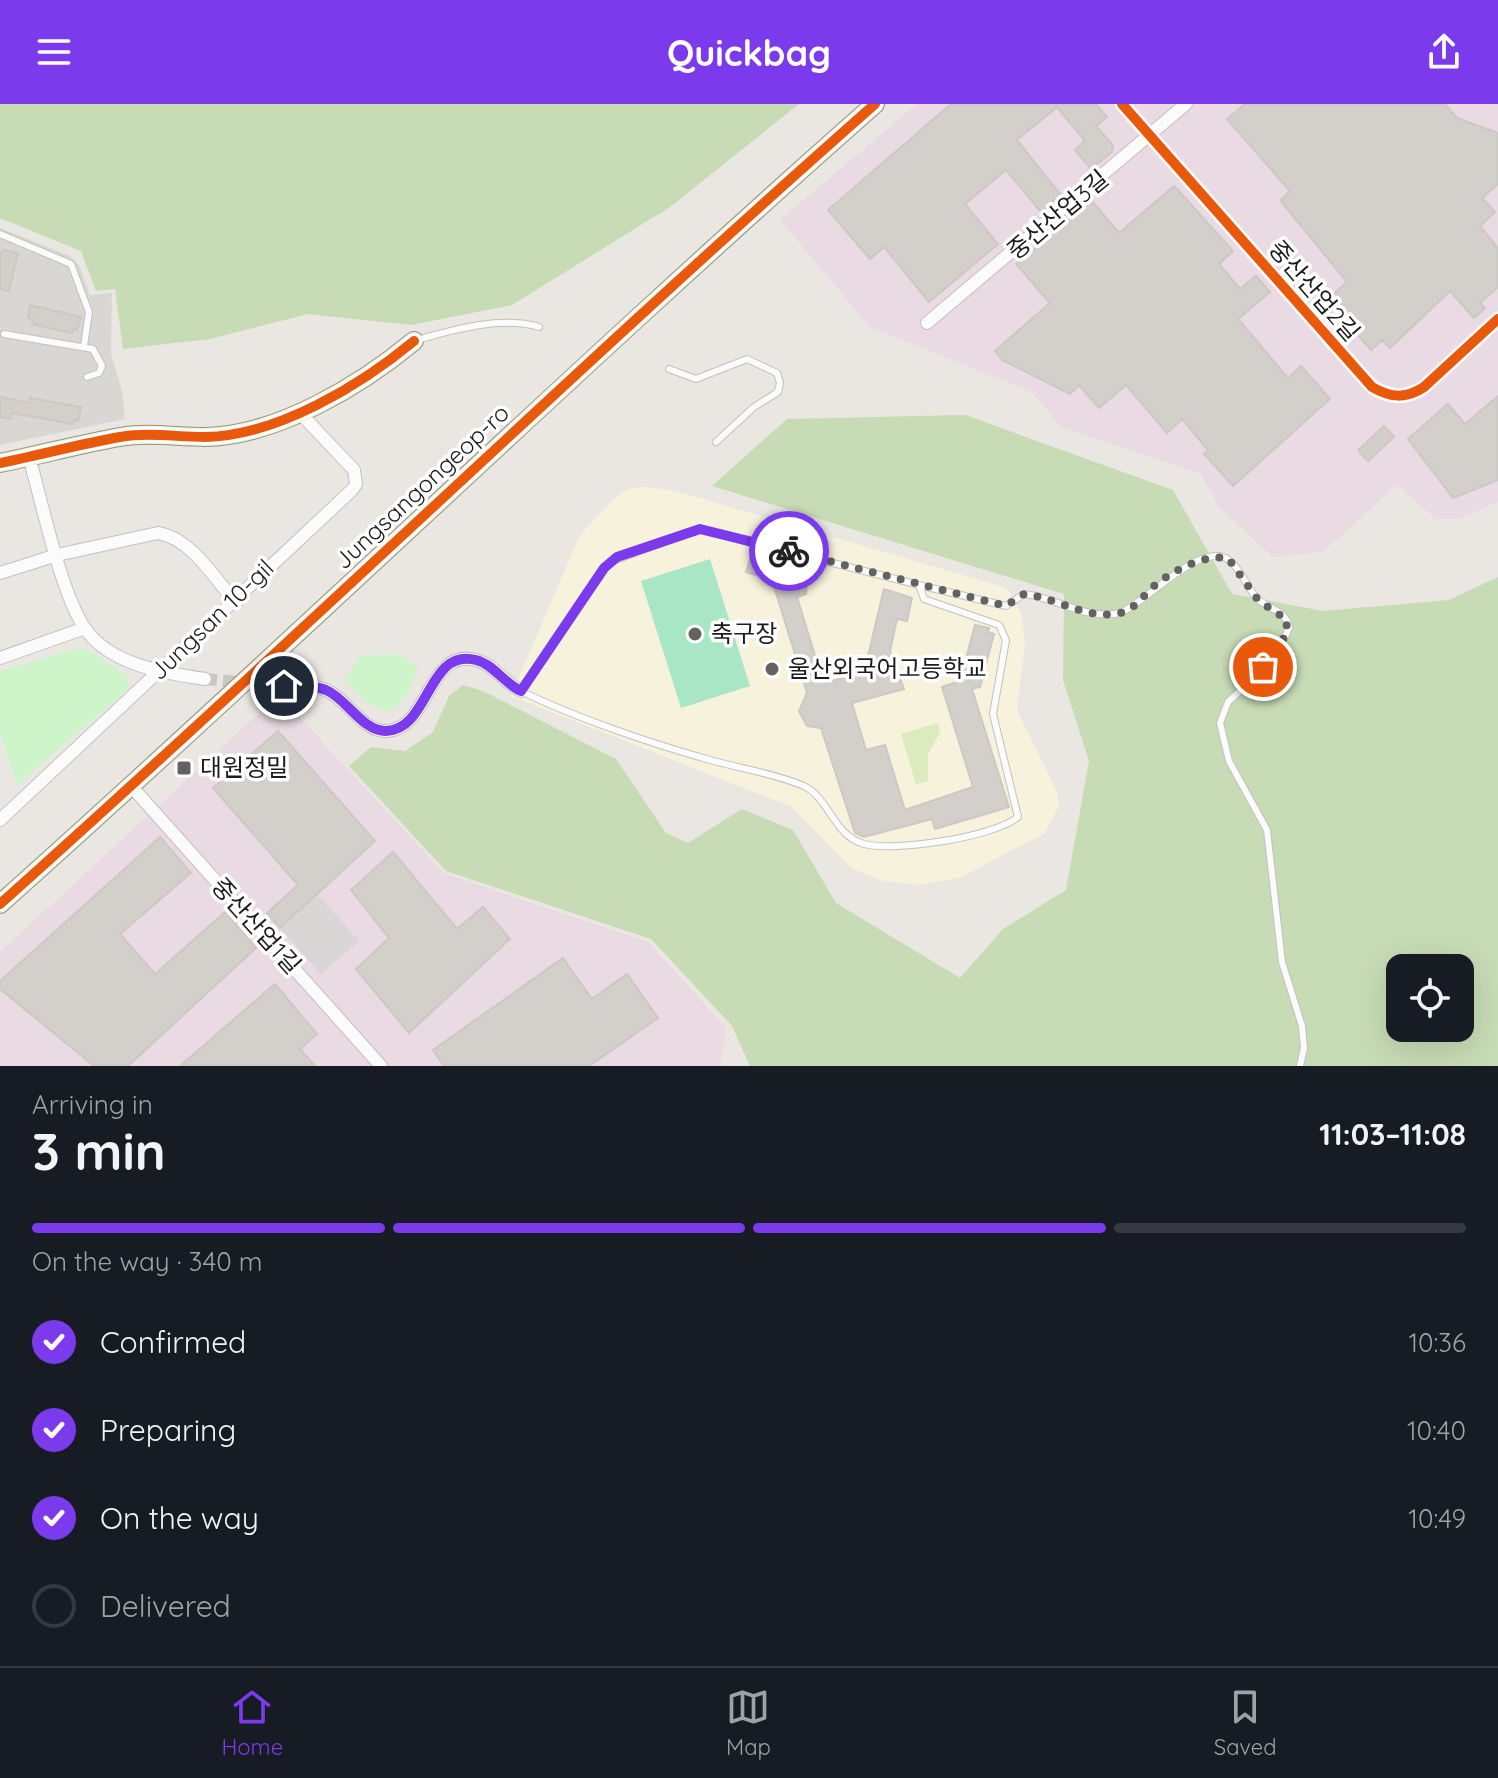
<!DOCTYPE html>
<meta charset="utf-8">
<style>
body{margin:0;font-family:Quicksand,"Noto Sans KR",sans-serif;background:#20242c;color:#f1f3f6;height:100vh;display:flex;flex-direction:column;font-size:30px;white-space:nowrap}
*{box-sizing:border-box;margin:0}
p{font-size:26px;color:#9ea1a6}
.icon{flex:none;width:44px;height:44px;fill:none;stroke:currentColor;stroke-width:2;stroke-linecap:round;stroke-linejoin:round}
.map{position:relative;height:962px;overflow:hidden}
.drawer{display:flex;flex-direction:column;background:#171b24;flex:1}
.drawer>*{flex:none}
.fabs{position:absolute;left:1386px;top:850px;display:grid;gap:16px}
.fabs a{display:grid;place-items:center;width:88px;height:88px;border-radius:16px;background:#171b24;box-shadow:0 8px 32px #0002;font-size:40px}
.pin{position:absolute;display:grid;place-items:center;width:68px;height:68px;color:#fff;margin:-34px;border:4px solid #fff;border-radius:50%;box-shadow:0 2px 8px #0007}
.courier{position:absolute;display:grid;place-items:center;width:80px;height:80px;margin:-40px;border:6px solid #7c3aed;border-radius:50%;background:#fff;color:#222;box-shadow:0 2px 10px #0007}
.summary em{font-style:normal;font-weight:700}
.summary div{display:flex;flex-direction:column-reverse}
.summary{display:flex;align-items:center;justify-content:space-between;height:136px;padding:0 32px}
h1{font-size:52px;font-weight:700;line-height:60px}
.bar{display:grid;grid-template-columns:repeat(4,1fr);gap:12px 8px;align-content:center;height:96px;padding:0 32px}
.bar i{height:10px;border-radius:6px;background:#363941}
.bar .selected{background:#7c3aed}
.bar p{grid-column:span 4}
ol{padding:0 32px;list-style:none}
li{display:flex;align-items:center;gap:24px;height:88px}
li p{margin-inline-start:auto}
li .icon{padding:8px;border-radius:50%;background:#7c3aed;color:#fff;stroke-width:4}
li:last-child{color:#9ea1a6}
li i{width:44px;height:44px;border:4px solid #363941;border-radius:50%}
header{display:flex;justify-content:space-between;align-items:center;height:104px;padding:0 32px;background:#7c3aed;color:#fff;font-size:36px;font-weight:700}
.menu{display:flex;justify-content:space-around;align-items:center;height:112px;border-top:2px solid #363941;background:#171b24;font-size:22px;color:#9ea1a6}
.menu a{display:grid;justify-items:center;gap:4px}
.menu .selected{color:#7c3aed}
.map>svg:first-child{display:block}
.residential{fill:#d9d7d4}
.industrial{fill:#e9dae4}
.education{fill:#f6f2dc}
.grass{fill:#dbebbd}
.forest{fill:#c7dbb5;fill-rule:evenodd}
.park{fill:#cef4ca}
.pitch{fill:#a9e6c6}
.parking{fill:#d8d7d5}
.building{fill:#d3cfcb;stroke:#cec8c4;stroke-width:2}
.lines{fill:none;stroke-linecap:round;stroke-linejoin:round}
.street-tunnel{stroke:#cbc8c4;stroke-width:12;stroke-dasharray:12 6;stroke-linecap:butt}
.lane-casing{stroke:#c2c1bf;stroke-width:8}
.street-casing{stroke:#c2c1bf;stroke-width:14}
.secondary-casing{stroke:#94937b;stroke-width:20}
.lane{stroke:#fcfbfb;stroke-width:6}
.street{stroke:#fcfbfb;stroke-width:12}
.secondary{stroke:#f2f2e8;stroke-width:18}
.cycleway-casing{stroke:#fff;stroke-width:15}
.cycleway{stroke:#e8590c;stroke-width:10}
.done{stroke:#636261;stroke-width:8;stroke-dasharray:0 14.4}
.route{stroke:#7c3aed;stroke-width:10}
.poi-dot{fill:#636261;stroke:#fff;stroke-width:3}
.labels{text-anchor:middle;stroke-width:7;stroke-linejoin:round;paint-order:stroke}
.street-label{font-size:24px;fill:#1b1b1b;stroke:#fff}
.poi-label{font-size:24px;fill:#1b1b1b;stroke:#fff;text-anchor:start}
</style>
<header><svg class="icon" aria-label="menu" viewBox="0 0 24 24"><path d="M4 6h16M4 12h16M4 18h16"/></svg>Quickbag<svg class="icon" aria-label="share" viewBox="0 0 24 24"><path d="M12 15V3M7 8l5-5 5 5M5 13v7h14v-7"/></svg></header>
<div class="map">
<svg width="1498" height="962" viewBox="0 0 1498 962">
<rect width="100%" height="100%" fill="#eae7e2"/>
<path class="residential" d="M0,124L70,152L79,161L90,191L112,189L111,249L122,287L125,315L0,341Z"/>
<path class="industrial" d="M917,0H1498V398L1458,415H1436L1397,381L1323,448L1273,453L1219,403L1201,370L1061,323L1032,288L870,223L780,116Z
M270,599L287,600L444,769L648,838L726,924L720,962H0V848Z"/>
<path class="education" d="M649,383L679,388L1007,484L1021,509L1025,538L1017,606L1058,690V704L1045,729L961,773L920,781L884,777L851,764L792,703L511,592L576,440L586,424L619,390L632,384Z"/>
<path class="grass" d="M938,619L940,628L928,650V677L916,681L901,630Z"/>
<path class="forest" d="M0,0H799L670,103L512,201L411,221L308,210L210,235L123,245L115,185L96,187L81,147L0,114Z
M965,311L1173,386L1232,490L1323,507L1449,496L1498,473V962H750L732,922L651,835L446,767L349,662L371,643L405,647L433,628L449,592L463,581L483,587L616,655L666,729L688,739L742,705L793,726L836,799L960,874L1003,825L1066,786L1089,657L1063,576L1064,490L712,382L787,315ZM1400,864H1460V924H1400Z"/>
<path class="park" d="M79,544L90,547L127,572L129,584L17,681L0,627V567Z
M391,550L404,553L418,564L410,586L394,606C372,609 359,589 344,575L360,552Z"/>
<path class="pitch" d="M710,455L750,582L681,604L641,477Z"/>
<path class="parking" d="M318,791L359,837L321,870L281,825Z"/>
<path class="building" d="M951,0H1096L1107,13L1096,22L1113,41L1112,48L1091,65L1075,46L1085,37L1057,3L1017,36L1061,91L1041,108L1006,66L965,100L998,140L929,198L884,143L870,155L828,106Z
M1245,0H1445L1457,14L1498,29V80L1482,94L1495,108L1480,122L1498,144V183L1480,199L1485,204L1474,214L1450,187L1390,244L1382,236L1371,246L1327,196L1347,178L1280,96L1290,87L1227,15Z
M1174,82L1233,147L1219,160L1240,185L1256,172L1270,188L1238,215L1288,274L1301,262L1330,295L1233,382L1204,350L1208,346L1182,315L1167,329L1126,281L1099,304L1079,281L1070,290L1002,256L995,247L1050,199L1016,160L1091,96L1119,129Z
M4,146L18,149L9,187L0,185V150Z
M30,201L81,213L77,226L73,225L72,229L32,220L33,215L28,214Z
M1498,292V376L1453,394L1408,335L1448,300L1465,320Z
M0,293L29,299L30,294L81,303L78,317L74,316L73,320L12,309L11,315L0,313Z
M1384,322L1394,333L1368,357L1358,346Z
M753,446L808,463L806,490L797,493L817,558L826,555L832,577L864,569L884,485L912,494L907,517L897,515L890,547L904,585L852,599L866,646L885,641L905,706L973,683L942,583L960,577L975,521L989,524L988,528L994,530L980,583L972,585L1009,703L935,725L932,715L864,733L855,729L821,624L807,622L799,607L807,589L772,476L746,468Z
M278,627L375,737L280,824L267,809L298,781L213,684Z
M160,733L191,769L120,830L155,870L225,808L256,844L128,962H94L0,885V877Z
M393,748L457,825L483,803L510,835L409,929L356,865L389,834L351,786Z
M563,854L592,895L627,870L658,914L589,962H444L433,946Z
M275,880L317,930L300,945L315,962H180Z"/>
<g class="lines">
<path class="street-tunnel" d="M205,575L284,582"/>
<defs>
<path id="lane" d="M0,130L71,160L89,208L84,242
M4,230L93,245L102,262L99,269L87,273
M417,236C455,225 502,212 539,223
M669,265L696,275L747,255L777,269L780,279L778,288L754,303L716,338
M700,425L919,481L924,495L999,521L1006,536L993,610L1018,713C994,733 895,748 864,740C834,732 829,694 804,682C773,669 742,665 710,656C653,640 573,613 521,587L610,458Z
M919,481L1006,502L1024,490C1055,493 1088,517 1119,509C1141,504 1202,433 1230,457C1241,466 1246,481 1255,492C1266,506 1285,504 1289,523L1286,531L1252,576L1228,598L1220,619L1229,657L1267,726L1282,858L1302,922L1304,944L1300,962"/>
<path id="street" d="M1122,0L1372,283C1391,294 1406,295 1424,283L1498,215
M927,219L1186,0
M29,353C42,398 60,486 84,523C109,561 164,569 205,575
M0,469L57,451L158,429C191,434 215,475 236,499
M0,554L85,524
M284,582C297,583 313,581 326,586C347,595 362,627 386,627C430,626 427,543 476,556C493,560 505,579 521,587
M132,683L381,962
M0,716L352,386L356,380L354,366L300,309"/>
<path id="secondary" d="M0,359C40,351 80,340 120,333C149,328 176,333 205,333C277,332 361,281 414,237
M0,800C295,537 579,261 875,0"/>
</defs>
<use href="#lane" class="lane-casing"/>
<use href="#street" class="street-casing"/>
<use href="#secondary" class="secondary-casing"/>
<use href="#lane" class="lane"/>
<use href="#street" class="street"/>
<use href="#secondary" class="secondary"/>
<defs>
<path id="cycleway" d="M1122,0L1372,283C1391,294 1406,295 1424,283L1498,215
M0,359C40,351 80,340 120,333C149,328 176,333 205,333C277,332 361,281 414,237
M0,800C295,537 579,261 875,0"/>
</defs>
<use href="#cycleway" class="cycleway-casing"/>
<use href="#cycleway" class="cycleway"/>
</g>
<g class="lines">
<path class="done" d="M789,447L1006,502L1024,490C1055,493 1089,517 1120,509C1135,505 1143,492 1154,482C1172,467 1204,450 1228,454L1258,496L1287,516L1286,531L1263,563"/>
<path class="route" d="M284,582C297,583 313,581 326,586C347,595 362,627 386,627C430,626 427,543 476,556C493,560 505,580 521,587L604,464L617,453L700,425L789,447"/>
</g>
<g class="poi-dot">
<circle cx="695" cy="530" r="8"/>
<circle cx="772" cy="565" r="8"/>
<rect x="176" y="656" width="16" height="16" rx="4"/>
</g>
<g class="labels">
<g class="street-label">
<text transform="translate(1058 111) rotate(-40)" y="8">중산산업3길</text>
<text transform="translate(1314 187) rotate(49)" y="8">중산산업2길</text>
<text transform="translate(422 383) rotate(-43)" y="8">Jungsangongeop-ro</text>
<text transform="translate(212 516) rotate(-44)" y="8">Jungsan 10-gil</text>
<text transform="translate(256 822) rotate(48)" y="8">중산산업1길</text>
</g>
<g class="poi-label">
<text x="711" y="538">축구장</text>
<text x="788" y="573">울산외국어고등학교</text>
<text x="200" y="672">대원정밀</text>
</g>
</g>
</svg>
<div class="fabs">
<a><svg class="icon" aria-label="locate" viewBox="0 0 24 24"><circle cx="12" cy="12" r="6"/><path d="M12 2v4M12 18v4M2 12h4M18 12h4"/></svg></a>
</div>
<div class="pin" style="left:1263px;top:563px;background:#ea580c"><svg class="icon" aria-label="bag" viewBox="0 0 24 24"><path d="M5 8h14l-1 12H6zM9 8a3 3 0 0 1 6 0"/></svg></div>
<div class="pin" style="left:284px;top:582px;background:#1f2937"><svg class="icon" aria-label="home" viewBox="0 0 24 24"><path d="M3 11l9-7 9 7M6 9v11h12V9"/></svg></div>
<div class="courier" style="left:789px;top:447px"><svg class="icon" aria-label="bike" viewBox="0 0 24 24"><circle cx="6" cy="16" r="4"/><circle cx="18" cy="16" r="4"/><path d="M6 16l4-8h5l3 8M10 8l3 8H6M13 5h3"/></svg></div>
</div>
<section class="drawer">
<div class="summary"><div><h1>3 min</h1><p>Arriving in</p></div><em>11:03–11:08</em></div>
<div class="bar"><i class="selected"></i><i class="selected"></i><i class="selected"></i><i></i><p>On the way · 340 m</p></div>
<ol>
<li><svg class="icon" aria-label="check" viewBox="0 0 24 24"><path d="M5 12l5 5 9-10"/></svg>Confirmed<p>10:36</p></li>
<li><svg class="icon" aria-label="check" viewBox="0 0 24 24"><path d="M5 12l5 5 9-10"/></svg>Preparing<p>10:40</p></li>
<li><svg class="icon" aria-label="check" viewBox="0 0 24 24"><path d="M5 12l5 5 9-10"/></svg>On the way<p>10:49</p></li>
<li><i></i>Delivered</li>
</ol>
</section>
<nav class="menu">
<a class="selected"><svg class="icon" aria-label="home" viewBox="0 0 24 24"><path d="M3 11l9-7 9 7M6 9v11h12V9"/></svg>Home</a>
<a><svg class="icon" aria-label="map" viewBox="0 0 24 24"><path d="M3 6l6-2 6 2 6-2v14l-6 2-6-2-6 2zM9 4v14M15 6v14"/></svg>Map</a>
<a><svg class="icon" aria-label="saved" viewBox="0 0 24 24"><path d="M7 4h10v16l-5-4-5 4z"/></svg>Saved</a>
</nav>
